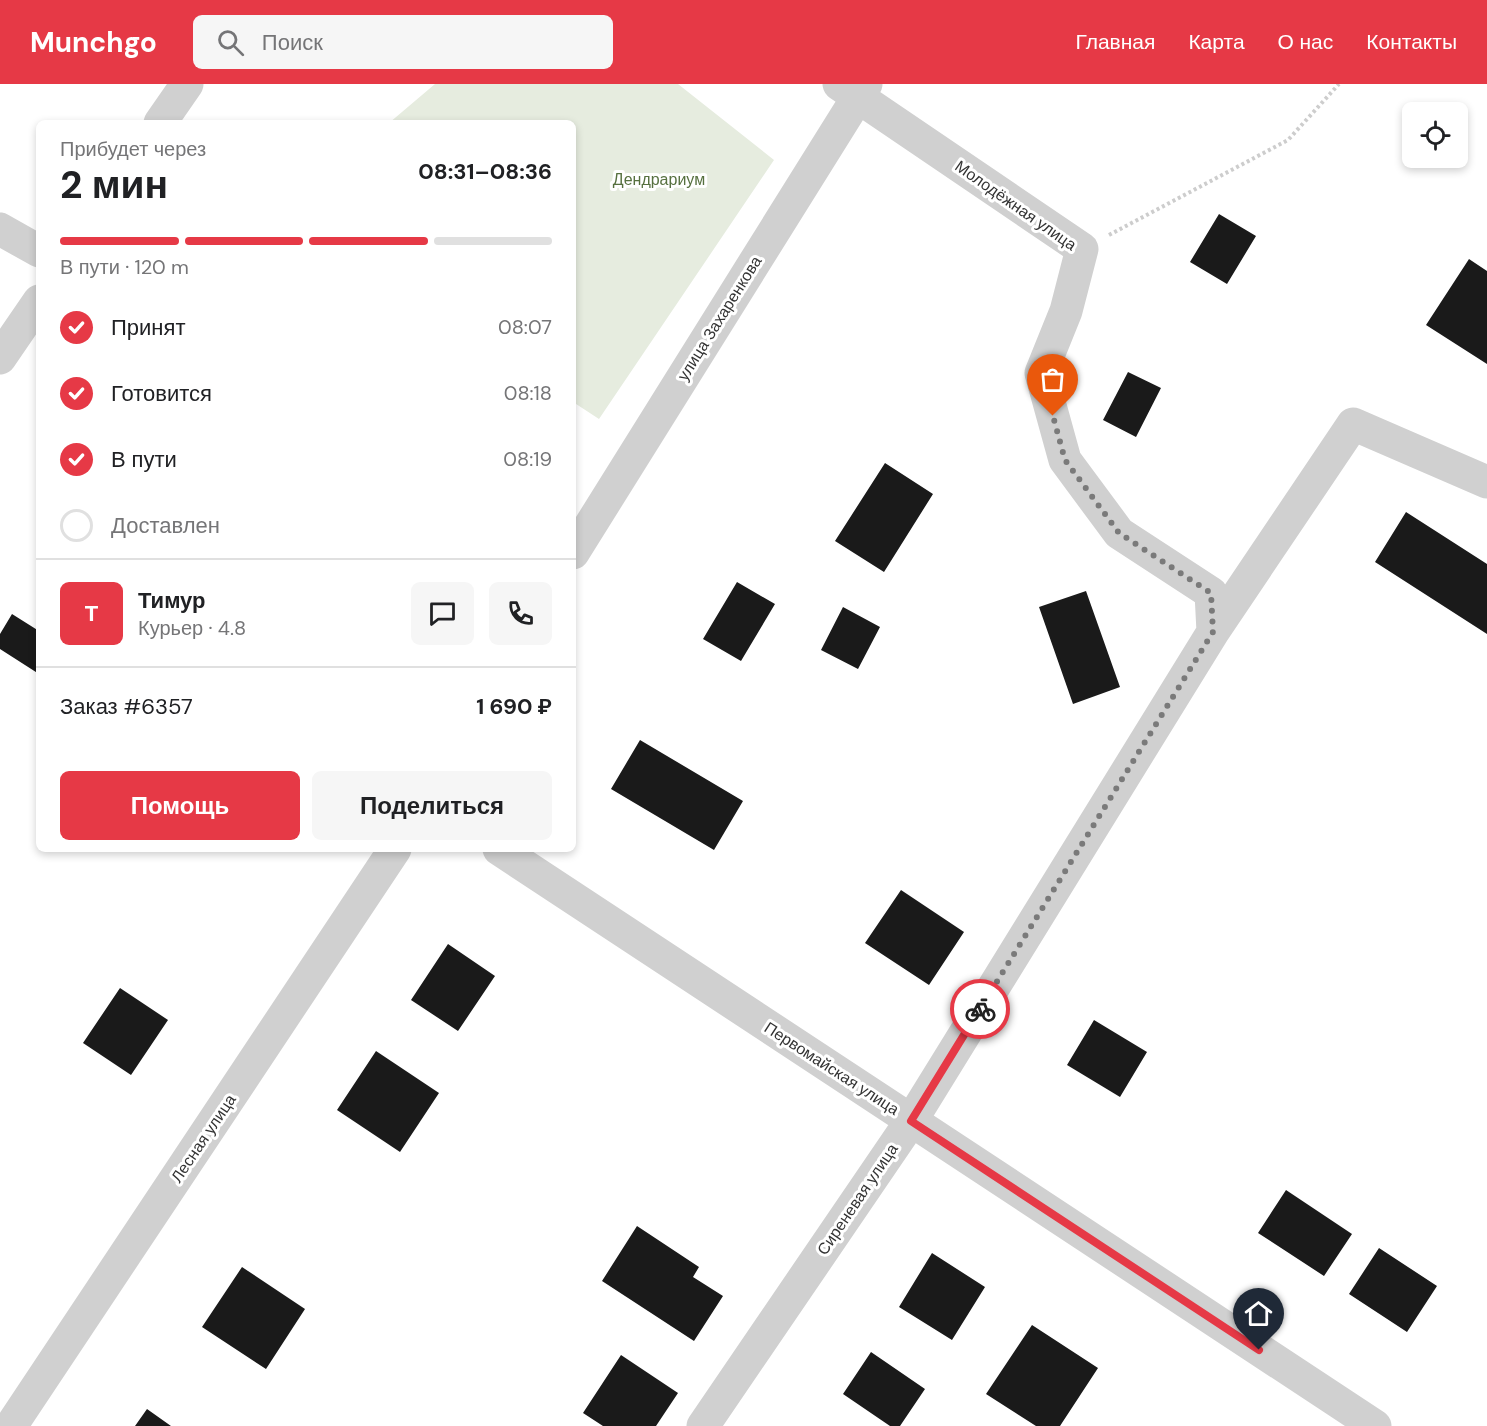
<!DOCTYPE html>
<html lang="ru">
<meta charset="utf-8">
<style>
body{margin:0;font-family:"DM Sans",sans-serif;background:#f6f6f6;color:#202124;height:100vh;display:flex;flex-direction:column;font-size:22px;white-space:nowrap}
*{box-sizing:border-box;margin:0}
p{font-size:20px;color:#757577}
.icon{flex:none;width:33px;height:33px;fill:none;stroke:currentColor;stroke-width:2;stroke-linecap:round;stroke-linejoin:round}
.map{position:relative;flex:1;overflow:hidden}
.drawer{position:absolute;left:36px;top:36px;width:540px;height:732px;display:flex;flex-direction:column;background:#fff;border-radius:9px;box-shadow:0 3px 9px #0003}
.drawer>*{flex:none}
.buttons{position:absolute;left:1402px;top:18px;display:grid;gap:12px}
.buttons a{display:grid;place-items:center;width:66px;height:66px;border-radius:9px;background:#fff;box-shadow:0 3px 9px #0003;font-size:30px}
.pin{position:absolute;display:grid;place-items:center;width:51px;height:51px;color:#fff;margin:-62px -26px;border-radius:50% 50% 50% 0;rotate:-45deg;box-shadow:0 0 6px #0007}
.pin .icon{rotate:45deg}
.courier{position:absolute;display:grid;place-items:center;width:60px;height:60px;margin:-30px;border:4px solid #e63946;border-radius:50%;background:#fff;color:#222;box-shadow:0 2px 8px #0007}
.overview em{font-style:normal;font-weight:700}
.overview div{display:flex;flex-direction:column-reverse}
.overview{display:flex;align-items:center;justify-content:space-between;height:102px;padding:0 24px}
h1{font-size:39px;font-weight:700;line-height:45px}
.bar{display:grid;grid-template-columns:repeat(4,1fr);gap:9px 6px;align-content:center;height:72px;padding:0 24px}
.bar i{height:8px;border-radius:4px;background:#e0e0e0}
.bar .selected{background:#e63946}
.bar p{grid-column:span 4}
.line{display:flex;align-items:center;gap:15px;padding:0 24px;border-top:2px solid #e0e0e0}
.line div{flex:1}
.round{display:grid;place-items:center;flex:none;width:63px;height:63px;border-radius:9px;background:#f6f6f6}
ol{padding:0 24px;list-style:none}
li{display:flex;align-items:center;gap:18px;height:66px}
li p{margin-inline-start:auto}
li .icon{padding:6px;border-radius:50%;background:#e63946;color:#fff;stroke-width:4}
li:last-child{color:#757577}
li i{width:33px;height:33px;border:3px solid #e0e0e0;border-radius:50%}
.action{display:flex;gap:12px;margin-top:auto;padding:12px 24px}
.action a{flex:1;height:69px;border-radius:9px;background:#e63946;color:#fff;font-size:24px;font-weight:700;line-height:69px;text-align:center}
.action a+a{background:#f6f6f6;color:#202124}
header{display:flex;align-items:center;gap:36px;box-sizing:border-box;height:84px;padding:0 30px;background:#e63946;color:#fff}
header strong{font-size:28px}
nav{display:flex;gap:33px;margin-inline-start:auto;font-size:21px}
.search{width:420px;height:54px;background:#f6f6f6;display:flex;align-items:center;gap:15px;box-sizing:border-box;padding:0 21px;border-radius:9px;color:#757577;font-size:22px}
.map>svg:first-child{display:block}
.green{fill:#e6ecdf}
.building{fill:#1a1a1a}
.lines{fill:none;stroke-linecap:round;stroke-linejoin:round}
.path{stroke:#cdcdcd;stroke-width:4;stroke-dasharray:3 3;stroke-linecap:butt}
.minor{stroke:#d0d0d0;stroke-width:33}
.done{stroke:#7a7a7a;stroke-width:6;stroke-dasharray:0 10.8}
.route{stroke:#e63946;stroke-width:8}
.labels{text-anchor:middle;stroke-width:6;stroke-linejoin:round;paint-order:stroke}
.park-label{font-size:16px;fill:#56703f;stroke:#fff}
.street-label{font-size:16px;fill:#333;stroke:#fff}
</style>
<header>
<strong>Munchgo</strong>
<div class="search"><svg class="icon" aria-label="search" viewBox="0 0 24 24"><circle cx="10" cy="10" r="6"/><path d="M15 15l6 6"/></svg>Поиск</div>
<nav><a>Главная</a><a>Карта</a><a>О нас</a><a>Контакты</a></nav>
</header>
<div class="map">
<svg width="1487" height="1342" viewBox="0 0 1487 1342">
<rect width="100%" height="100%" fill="#fff"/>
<path class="green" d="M435,0H678L774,76L599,335L573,318V39H389Z"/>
<path class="building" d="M1219,130L1256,152L1227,200L1190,178Z
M1469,175L1487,187V280L1426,241Z
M1128,288L1161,304L1136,353L1103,336Z
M885,379L933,410L884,488L835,457Z
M1406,428L1487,480V550L1375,478Z
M737,498L775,520L741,577L703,555Z
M1086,507L1120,603L1073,620L1039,523Z
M843,523L880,543L858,585L821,566Z
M12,530L39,547V590L0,565V550Z
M640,656L743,717L714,766L611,705Z
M901,806L964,848L929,901L865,859Z
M448,860L495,892L458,947L411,916Z
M120,904L168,936L131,991L83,959Z
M1094,936L1147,968L1120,1013L1067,981Z
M376,967L439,1009L400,1068L337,1026Z
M1286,1106L1352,1150L1324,1192L1258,1149Z
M637,1142L699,1183L693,1193L723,1212L694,1257L602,1197Z
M1379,1164L1437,1202L1407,1248L1349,1210Z
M932,1169L985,1203L952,1256L899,1223Z
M242,1183L305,1225L266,1285L202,1243Z
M1032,1241L1098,1284L1060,1342H1036L986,1310Z
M871,1268L925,1305L900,1342H890L843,1310Z
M621,1271L678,1309L656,1342H603L583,1329Z
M147,1325L171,1342H135Z"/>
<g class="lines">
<path class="path" d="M1109,151L1288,56L1339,0"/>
<path class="minor" d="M839,0L1082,165L1066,227L1041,289L1065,376L1119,449L1211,509L1213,548
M160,39L187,0
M0,145L39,167
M0,274L39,217
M573,469L866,0
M499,765L1375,1342
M11,1342L395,765
M703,1342L911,1037L1213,548L1353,340L1487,398"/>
</g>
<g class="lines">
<path class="done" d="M980,925L1213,548L1211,509L1119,449L1065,376L1053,332"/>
<path class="route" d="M980,925L911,1037L1259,1266"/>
</g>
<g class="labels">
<g class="park-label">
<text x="659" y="101">Дендрариум</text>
</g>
<g class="street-label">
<text transform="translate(1016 121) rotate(35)" y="6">Молодёжная улица</text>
<text transform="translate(719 234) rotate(-58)" y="6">улица Захаренкова</text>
<text transform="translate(832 984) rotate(33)" y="6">Первомайская улица</text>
<text transform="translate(203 1054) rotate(-56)" y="6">Лесная улица</text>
<text transform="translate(857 1115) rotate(-56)" y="6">Сиреневая улица</text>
</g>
</g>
</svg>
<div class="buttons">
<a><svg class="icon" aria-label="locate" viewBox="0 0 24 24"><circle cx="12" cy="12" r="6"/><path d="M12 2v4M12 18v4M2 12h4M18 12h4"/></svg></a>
</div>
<div class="pin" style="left:1053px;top:332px;background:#ea580c"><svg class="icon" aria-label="bag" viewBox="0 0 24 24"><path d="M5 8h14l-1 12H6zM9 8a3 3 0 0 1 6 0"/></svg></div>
<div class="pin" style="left:1259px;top:1266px;background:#1f2937"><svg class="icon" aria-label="home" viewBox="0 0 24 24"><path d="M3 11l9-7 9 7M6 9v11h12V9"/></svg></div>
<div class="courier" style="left:980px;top:925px"><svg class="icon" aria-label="bike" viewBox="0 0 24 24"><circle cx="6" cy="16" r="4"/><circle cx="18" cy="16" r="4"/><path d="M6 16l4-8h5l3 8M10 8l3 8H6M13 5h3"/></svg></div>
<section class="drawer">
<div class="overview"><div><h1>2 мин</h1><p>Прибудет через</p></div><em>08:31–08:36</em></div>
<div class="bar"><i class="selected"></i><i class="selected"></i><i class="selected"></i><i></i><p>В пути · 120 m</p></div>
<ol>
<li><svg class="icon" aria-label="check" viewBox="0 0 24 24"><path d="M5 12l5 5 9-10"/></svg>Принят<p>08:07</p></li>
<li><svg class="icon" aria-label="check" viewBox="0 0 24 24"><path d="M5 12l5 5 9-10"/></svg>Готовится<p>08:18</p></li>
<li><svg class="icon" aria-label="check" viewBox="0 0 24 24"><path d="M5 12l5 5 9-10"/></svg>В пути<p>08:19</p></li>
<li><i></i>Доставлен</li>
</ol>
<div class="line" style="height:108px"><b class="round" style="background:#e63946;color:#fff">Т</b><div><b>Тимур</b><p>Курьер · 4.8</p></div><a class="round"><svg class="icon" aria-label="chat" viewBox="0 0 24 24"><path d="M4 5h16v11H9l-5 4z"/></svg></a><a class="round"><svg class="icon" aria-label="phone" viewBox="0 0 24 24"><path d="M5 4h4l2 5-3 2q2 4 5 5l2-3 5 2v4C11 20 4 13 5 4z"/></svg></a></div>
<div class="line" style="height:78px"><div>Заказ #6357</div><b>1 690 ₽</b></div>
<div class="action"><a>Помощь</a><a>Поделиться</a></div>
</section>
</div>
